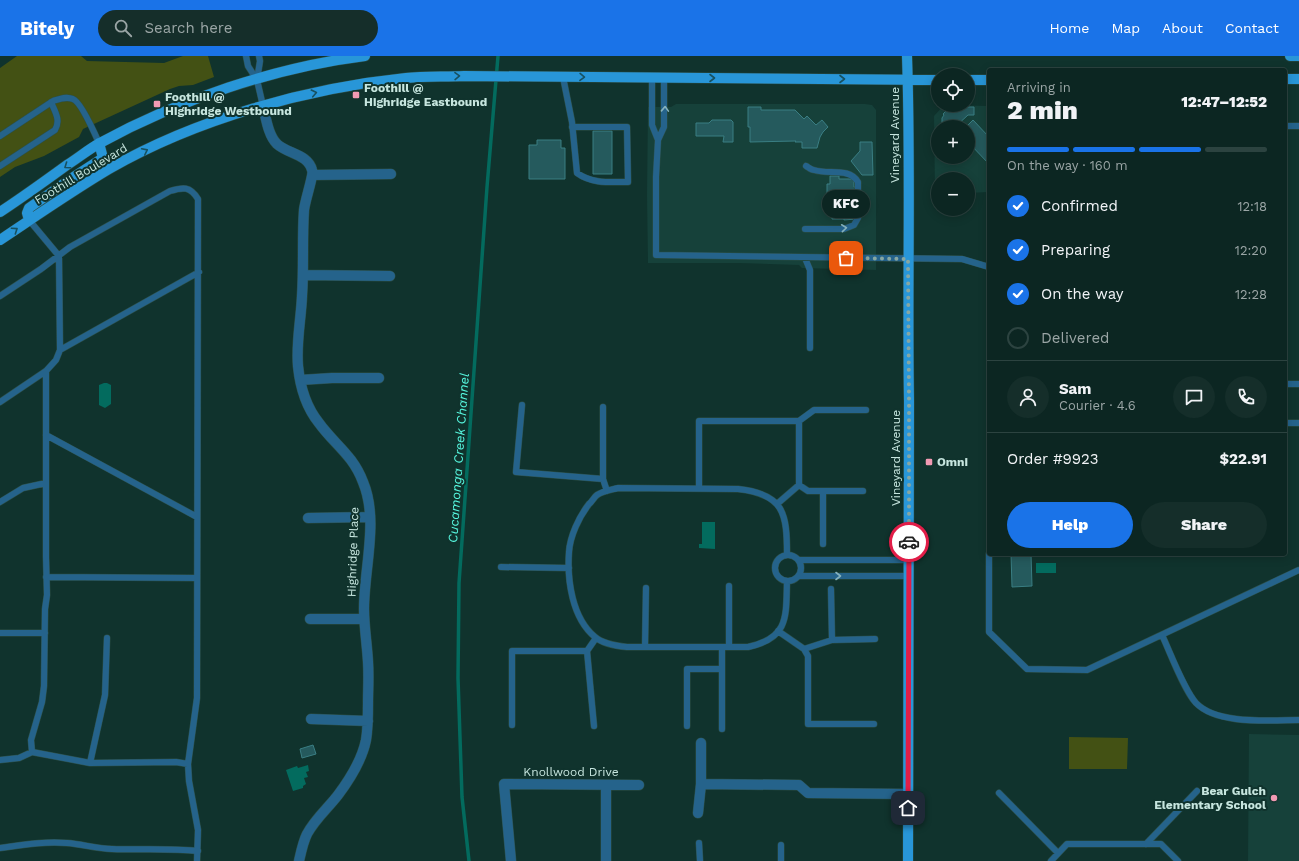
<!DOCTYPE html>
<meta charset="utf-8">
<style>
body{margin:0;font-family:"Work Sans",sans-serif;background:#152e2a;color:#f1f3f6;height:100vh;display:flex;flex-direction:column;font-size:15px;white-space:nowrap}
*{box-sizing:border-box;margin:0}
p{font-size:13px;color:#9aa5a5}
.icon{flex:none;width:22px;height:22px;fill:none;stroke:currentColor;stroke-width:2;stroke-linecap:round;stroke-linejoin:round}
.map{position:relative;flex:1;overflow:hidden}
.side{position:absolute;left:987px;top:12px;width:300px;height:488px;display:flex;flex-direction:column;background:#0c2622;border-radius:4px;box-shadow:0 2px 10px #0003,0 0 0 1px #2c4340}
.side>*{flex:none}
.buttons{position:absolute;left:931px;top:12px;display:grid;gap:8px}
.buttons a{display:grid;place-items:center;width:44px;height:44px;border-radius:50%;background:#0c2622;box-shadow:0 2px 10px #0003,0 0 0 1px #2c4340;font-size:20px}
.pin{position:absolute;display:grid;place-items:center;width:34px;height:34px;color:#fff;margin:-17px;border-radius:8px;box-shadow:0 2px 6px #0006}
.courier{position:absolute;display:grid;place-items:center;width:40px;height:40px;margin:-20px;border:3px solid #e11d48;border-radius:50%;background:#fff;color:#222;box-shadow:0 1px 5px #0007}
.bubble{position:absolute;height:28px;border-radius:14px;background:#0c2622;box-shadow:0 2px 10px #0003,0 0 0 1px #2c4340;font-size:13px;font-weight:800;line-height:28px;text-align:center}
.summary em{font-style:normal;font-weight:800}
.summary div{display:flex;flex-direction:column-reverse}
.summary{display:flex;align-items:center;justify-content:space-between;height:68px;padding:0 20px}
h1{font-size:26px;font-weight:800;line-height:30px}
.bar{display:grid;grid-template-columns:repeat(4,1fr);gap:6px 4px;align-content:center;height:48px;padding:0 20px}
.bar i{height:5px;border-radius:3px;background:#2c4340}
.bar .selected{background:#1a73e8}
.bar p{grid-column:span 4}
.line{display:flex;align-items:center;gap:10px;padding:0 20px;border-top:1px solid #2c4340}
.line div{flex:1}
.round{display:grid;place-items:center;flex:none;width:42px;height:42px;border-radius:21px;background:#152e2a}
ol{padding:0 20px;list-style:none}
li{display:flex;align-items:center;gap:12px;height:44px}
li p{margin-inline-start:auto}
li .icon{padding:4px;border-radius:50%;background:#1a73e8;color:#fff;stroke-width:4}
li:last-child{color:#9aa5a5}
li i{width:22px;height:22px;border:2px solid #2c4340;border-radius:50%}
.action{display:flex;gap:8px;margin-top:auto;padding:8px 20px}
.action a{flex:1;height:46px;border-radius:24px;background:#1a73e8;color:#fff;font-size:16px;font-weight:800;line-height:46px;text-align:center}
.action a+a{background:#152e2a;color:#f1f3f6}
header{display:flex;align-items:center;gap:24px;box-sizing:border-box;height:56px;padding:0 20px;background:#1a73e8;color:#fff}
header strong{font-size:19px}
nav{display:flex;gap:22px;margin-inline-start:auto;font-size:14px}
.search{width:280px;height:36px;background:#152e2a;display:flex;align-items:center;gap:10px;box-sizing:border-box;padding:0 14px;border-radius:22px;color:#9aa5a5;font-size:15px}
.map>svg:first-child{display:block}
.built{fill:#16413a;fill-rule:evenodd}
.green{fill:#435114}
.water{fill:#036b5e}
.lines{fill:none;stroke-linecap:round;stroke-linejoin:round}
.stream{stroke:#036b5e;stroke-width:3.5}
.building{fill:#255a5d;stroke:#3a7e83}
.lane-casing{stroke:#2d5049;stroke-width:7}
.street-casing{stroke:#2d5049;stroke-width:11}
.primary-casing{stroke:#2d5049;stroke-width:11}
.lane{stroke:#25638b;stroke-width:6}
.street{stroke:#25638b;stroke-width:10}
.primary{stroke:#2896d8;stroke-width:10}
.oneway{stroke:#175160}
.oneway2{stroke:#86b2bd}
.done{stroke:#87a7a1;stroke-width:4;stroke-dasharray:0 7.2}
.route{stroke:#e11d48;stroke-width:5}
.poi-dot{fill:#f19ab3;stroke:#10332d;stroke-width:1.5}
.labels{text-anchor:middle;stroke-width:4;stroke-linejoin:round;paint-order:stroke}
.poi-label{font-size:12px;font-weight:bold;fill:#c7e6df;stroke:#10332d;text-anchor:start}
.street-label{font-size:12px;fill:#c7e6df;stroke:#10332d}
.water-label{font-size:13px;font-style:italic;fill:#56f6de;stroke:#10332d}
</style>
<header>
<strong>Bitely</strong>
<div class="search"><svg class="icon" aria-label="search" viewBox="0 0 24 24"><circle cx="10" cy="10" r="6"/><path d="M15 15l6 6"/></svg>Search here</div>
<nav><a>Home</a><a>Map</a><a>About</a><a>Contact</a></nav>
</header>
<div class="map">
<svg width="1299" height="805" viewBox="0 0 1299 805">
<rect width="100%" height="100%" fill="#10332d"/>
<path class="built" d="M676,48H865L872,49L876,54V214L802,212L799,209L739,207H648L647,139L648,51H671Z
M944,49L989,50V136L968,137V123H938V137H935L934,60ZM938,71H968V101H938Z
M1249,678L1299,679V805H1248Z"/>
<path class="green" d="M17,0H81L87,5L164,7L183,0H208L214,21L193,29L179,30L170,33L83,73L79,81L44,100L15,111L0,121V12Z
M1069,681L1128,682L1127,713H1069Z"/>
<path class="water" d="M104,327H107L111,329V348L105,352L99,349V329Z
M702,466H715V493L699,492V488H702Z
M1036,507H1056V517H1036Z
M308,709L309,715L306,716L308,721L304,722L306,728L303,730V732L293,735L286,714L297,710L298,712Z"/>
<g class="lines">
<path class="stream" d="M469,805L462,741L458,622L459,527L487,131L498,0"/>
</g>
<path class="building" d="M748,51H761V54H795L804,63L807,60L816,69L822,64L828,71L823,76L820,81L817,92H802V86H795L796,85L750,86V71H748Z
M952,51H974V59H968L955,71H942V62L944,59L943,58L949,52L950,53Z
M712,64H731L733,66V86H723L724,80H696V67H709Z
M973,64L989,81V108L968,86V71H966Z
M593,75H612V118H593Z
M537,84H561V92H565V123H529V89H537Z
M860,86H872L873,119H862L851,105L860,95Z
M830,120H839V123H854V131H856V163L844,164V163H832V153H827V128H830Z
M1011,498H1031L1032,530L1012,531Z
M313,689L316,698L302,702L300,693Z"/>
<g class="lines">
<defs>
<path id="lane" d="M246,0L248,10L257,24L263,50
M563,21L572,66L577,117C592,128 610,126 628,126L627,71H572
M652,22V69L658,84
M664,22V71L658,84L656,121V199L962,203L989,211
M257,24L260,5L259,0
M1285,70H1299
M0,80L53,45C59,43 66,40 73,43C81,46 95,78 99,87
M0,110L55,74C61,64 55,56 51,46
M29,164L59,200L60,294L56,304L46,315V501L47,539L45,553L44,630L42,646L31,684L32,696
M805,173H844L854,169L858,162V126C849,111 829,119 814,114C811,114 808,111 806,110
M805,202L810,214V292
M0,240L41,213L70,191L170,135C183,131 190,130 198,143L197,642L188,708L189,725L198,774L197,805
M60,294L199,216
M1285,328H1299
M0,346L46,315
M522,349L516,416L603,423L607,435
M1285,367H1299
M46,379L197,461
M603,423V351
M799,429L808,435H863
M699,432V365H799
M823,435V488
M0,446L23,432L46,427
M777,448L799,429V365L814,354H866
M989,498V576L1027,613L1087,614L1299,514
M775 512a13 13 0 1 1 26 0a13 13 0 1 1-26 0Z
M799,504H909
M501,511L569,512
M799,520H909
M46,521L197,522
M787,525C786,561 789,582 748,591H627C617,590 603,588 595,581C572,562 567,524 569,496C570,480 579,461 589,448C592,446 594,441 597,439C603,435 611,434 618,432L738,433C784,438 787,457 787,499
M831,533L832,584
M778,575L804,593L832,584L875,583
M0,577H45
M1162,579C1170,596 1184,634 1196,647C1217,669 1270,664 1299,664
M645,591L646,532
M729,591V530
M804,593L808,600V668H874
M587,595L596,582
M512,669V595H587L594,670
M687,670V613H722
M722,673V591
M0,704L19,702L32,696L90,707L176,706L188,708
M90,707L105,639L107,582
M999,737L1058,797
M699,787L700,805
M1146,788L1197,735
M781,789V805
M0,792C22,789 44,785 67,787C82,788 97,793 112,793C141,794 169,792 198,795
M1051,805L1067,788H1161L1178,805"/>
<path id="street" d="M263,50C266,62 268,79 277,88C288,98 308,98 312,114C314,119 305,144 304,154C302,182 304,211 302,240C301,264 296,286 298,310C300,330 306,351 319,367C334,388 353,399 363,426C379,464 364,512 364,553C364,570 367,588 368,606C369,620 368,634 368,647C368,659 368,672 366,684C362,704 350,723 338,739C328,752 315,763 307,778C303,786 301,796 299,805
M313,119L391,118
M303,219L390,220
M300,324L332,322H379
M308,462L370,461
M310,563H364
M311,663L368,665
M701,728L799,729L808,737L908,738
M606,729V805
M698,757L701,728V687
M511,805L504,728L639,729"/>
<path id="primary" d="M907,0C911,115 907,230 909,345L908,805
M1290,0H1299
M1285,23H1299
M968,24H989
M0,156C23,141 45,125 67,109C78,102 89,93 100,87C178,44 276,11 365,0
M29,164L27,157L29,152L69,124L103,102L99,87
M0,184C36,160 72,135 109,113C196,63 307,32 406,22C425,20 445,21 464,20L938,24"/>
</defs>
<use href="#lane" class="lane-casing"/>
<use href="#street" class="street-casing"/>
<use href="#primary" class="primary-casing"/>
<use href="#lane" class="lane"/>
<use href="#street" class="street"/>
<use href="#primary" class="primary"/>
</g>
<defs><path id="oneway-chevron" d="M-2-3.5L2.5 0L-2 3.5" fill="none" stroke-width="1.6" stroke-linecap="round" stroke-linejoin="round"/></defs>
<g class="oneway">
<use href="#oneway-chevron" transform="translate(457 20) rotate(-1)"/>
<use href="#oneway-chevron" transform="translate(582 21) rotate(1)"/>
<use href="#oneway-chevron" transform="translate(712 22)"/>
<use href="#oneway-chevron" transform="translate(842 23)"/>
<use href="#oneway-chevron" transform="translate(314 37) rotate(-12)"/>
<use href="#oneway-chevron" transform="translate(145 95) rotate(-26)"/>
<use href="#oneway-chevron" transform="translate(67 110) rotate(145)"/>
<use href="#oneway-chevron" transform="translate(15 174) rotate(-34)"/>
</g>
<g class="oneway2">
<use href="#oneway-chevron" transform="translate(665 53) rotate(-88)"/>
<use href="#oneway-chevron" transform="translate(844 172) rotate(-6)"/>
<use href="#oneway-chevron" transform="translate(838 520)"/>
</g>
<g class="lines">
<path class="done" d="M846,202L908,203L909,345V486"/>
<path class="route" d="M908,752L909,486"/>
</g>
<g class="poi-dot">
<rect x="352" y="35" width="8" height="8" rx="2"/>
<rect x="153" y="44" width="8" height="8" rx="2"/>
<rect x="925" y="402" width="8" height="8" rx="2"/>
<circle cx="1274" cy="742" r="4"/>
</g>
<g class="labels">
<g class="poi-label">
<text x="364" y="36">Foothill @<tspan x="364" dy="14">Highridge Eastbound</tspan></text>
<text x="165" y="45">Foothill @<tspan x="165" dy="14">Highridge Westbound</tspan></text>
<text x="937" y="410">Omni</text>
<text x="1266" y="739" text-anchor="end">Bear Gulch<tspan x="1266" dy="14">Elementary School</tspan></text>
</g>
<g class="street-label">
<text transform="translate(895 79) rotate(-90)" y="4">Vineyard Avenue</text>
<text transform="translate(81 118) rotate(-31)" y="4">Foothill Boulevard</text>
<text transform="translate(896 402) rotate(-90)" y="4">Vineyard Avenue</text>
<text transform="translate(353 496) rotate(-88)" y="4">Highridge Place</text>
<text x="571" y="720">Knollwood Drive</text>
</g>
<g class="water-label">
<text transform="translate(458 402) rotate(-86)" y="5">Cucamonga Creek Channel</text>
</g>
</g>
</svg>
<div class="buttons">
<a><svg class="icon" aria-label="locate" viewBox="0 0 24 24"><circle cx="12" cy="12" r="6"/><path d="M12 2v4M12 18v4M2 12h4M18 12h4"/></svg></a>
<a>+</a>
<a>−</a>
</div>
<div class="pin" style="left:846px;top:202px;background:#ea580c"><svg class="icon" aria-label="bag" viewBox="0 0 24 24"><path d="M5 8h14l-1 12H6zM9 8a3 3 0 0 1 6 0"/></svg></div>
<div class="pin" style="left:908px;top:752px;background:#1f2937"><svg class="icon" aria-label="home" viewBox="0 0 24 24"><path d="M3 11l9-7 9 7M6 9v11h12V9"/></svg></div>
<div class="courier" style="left:909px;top:486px"><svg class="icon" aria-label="car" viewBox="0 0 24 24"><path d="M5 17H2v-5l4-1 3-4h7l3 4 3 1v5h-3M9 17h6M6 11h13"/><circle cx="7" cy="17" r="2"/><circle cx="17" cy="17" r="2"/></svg></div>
<div class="bubble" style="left:822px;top:134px;width:48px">KFC</div>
<section class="side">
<div class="summary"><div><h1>2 min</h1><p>Arriving in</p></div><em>12:47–12:52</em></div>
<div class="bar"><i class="selected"></i><i class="selected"></i><i class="selected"></i><i></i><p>On the way · 160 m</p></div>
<ol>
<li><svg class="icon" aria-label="check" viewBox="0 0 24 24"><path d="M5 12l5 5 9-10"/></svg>Confirmed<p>12:18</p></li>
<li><svg class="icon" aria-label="check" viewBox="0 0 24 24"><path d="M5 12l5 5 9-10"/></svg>Preparing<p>12:20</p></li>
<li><svg class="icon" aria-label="check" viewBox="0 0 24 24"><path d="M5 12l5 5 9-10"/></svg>On the way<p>12:28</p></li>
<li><i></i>Delivered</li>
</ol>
<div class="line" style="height:72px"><a class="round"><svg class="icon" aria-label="person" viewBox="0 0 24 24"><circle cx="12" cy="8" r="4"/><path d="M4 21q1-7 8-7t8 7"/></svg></a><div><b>Sam</b><p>Courier · 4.6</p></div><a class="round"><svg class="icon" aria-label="chat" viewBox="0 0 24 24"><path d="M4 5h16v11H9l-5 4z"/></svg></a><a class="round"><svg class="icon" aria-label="phone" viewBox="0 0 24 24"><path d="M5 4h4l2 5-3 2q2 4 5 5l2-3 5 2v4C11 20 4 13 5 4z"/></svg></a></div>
<div class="line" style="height:52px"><div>Order #9923</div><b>$22.91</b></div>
<div class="action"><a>Help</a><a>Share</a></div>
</section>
</div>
